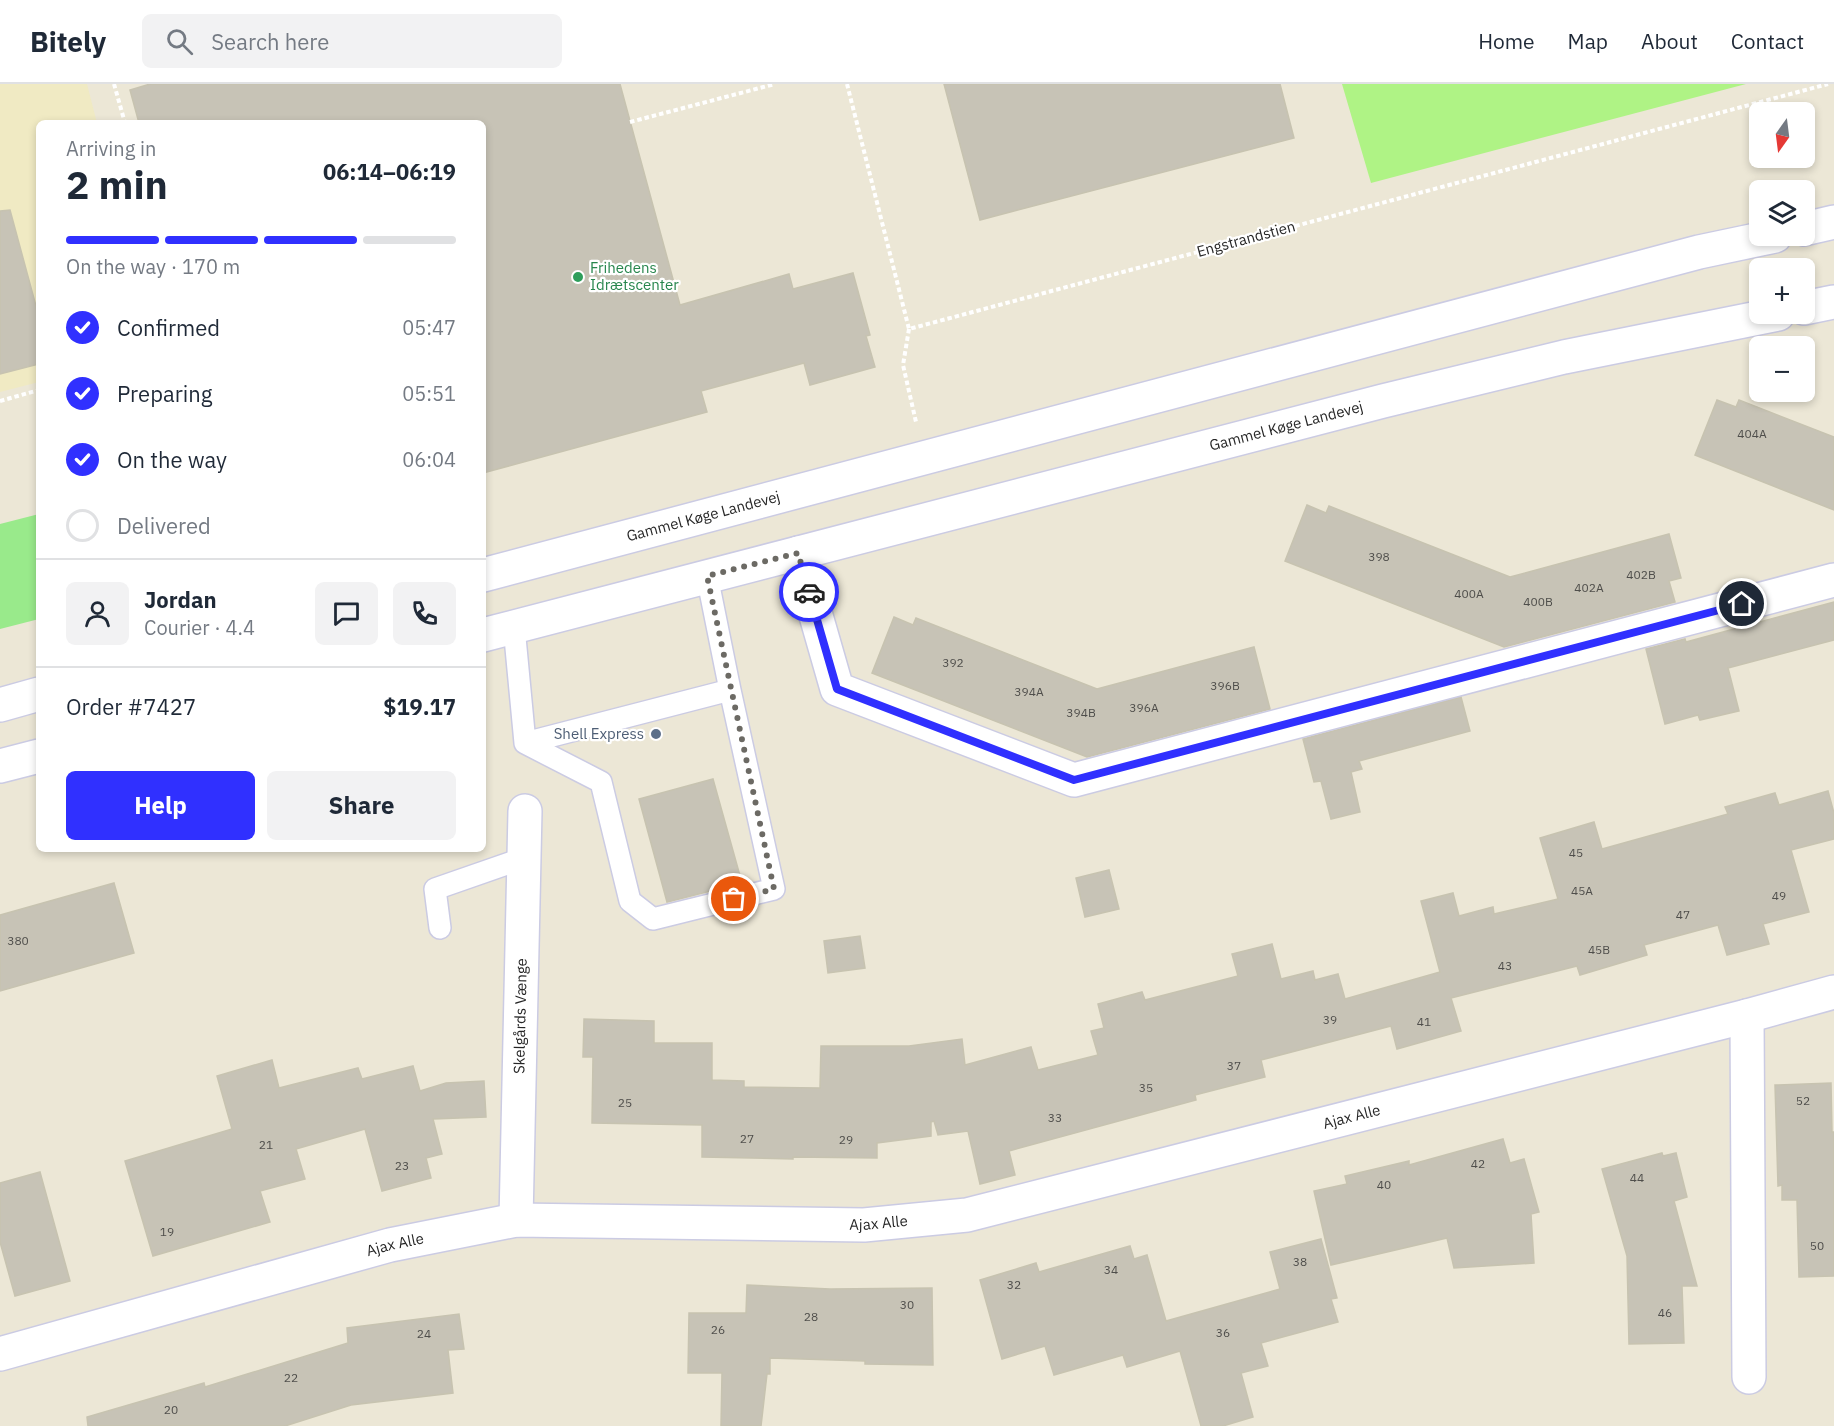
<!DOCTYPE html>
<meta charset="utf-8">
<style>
body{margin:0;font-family:"IBM Plex Sans",sans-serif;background:#f2f2f3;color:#1f2937;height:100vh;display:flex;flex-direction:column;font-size:22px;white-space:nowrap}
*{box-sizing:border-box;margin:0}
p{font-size:20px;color:#747a83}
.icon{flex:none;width:33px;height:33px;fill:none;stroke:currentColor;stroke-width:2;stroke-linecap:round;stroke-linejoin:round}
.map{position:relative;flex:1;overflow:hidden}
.panel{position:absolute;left:36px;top:36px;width:450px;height:732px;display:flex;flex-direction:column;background:#fff;border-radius:9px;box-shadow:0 3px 9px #0003}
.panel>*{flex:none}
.needle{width:39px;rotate:194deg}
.fabs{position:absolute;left:1749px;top:18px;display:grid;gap:12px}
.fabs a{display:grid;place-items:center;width:66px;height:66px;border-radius:9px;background:#fff;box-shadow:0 3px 9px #0003;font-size:30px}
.pin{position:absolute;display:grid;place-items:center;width:51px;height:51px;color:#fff;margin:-26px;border:3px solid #fff;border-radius:50%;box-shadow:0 2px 6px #0007}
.courier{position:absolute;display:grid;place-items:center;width:60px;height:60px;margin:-30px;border:4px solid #3030ff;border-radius:50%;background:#fff;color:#222;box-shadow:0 2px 8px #0007}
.overview em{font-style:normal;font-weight:800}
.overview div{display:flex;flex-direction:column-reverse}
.overview{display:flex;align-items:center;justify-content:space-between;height:102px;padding:0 30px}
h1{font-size:39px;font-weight:800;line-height:45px}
.bar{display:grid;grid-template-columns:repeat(4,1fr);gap:9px 6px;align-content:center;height:72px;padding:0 30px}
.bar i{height:8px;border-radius:4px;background:#e0e1e3}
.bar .current{background:#3030ff}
.bar p{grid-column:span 4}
.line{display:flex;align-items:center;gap:15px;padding:0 30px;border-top:2px solid #e0e1e3}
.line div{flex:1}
.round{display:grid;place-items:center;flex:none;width:63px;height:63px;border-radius:9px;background:#f2f2f3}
ol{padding:0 30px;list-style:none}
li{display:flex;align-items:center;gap:18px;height:66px}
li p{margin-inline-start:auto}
li .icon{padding:6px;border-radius:50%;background:#3030ff;color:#fff;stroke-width:4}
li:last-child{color:#747a83}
li i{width:33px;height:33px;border:3px solid #e0e1e3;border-radius:50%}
.button{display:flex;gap:12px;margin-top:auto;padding:12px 30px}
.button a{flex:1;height:69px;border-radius:9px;background:#3030ff;color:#fff;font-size:24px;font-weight:800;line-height:69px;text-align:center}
.button a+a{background:#f2f2f3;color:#1f2937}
header{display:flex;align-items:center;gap:36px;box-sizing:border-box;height:84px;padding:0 30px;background:#fff;border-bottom:2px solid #e0e1e3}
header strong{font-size:28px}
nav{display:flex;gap:33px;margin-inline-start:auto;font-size:21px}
.search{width:420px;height:54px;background:#f2f2f3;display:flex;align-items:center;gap:15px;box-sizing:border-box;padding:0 21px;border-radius:9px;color:#747a83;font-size:22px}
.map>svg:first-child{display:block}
.education{fill:#f0eac3}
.green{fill:#99ea8b}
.pitch{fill:#aff385}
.building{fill:#c7c3b6;stroke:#c7c3b0;stroke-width:1.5}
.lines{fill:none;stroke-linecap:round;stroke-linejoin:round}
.lane-casing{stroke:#cbcbe3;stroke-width:24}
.street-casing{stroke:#cbcbe3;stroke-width:36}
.secondary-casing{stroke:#cbcbe3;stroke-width:36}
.path{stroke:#fff;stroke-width:4;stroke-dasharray:4.5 3;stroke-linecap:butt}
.lane{stroke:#fff;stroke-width:21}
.street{stroke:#fff;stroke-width:33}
.secondary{stroke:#fff;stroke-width:33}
.done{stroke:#6c6a64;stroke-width:6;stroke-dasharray:0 10.8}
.route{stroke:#3030ff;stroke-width:8}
.leisure-dot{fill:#2e9e5b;stroke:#fff;stroke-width:2}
.service-dot{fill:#5c6f8a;stroke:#fff;stroke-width:2}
.labels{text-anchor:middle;stroke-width:4.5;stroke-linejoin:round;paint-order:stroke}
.number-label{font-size:12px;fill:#4f4e4b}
.street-label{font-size:15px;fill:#272727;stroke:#fff}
.leisure-label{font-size:15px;fill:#27864d;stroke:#fff;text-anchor:start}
.service-label{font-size:15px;fill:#4e5e75;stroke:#fff;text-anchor:end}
</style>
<header>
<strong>Bitely</strong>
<div class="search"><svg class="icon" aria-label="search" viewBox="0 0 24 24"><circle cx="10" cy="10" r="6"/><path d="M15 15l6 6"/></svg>Search here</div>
<nav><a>Home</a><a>Map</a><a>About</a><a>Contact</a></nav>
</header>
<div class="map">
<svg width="1834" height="1342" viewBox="0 0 1834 1342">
<rect width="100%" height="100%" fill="#ece7d6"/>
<path class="education" d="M0,0H87L97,39H39V298L0,308Z"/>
<path class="green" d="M39,430V535L0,545V440Z"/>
<path class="pitch" d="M1342,0H1746L1371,99Z"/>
<path class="building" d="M150,0H620L680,221L789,190L793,205L853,189L870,251L866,252L875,283L810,301L804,279L701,307L707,328L483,389V39H139L130,6Z
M944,0H1280L1294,54L980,136Z
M10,126L39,233V280L0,290V127Z
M1717,316L1736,323L1739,316L1834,353V426L1695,371Z
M1307,421L1326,429L1329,422L1510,493L1669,450L1681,494L1669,497L1675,518L1504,563L1285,477Z
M1834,518V556L1728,584L1739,627L1700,636L1698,631L1665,640L1646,565L1685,555L1686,558Z
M894,533L913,541L916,534L1097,605L1254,563L1270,625L1087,673L872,589Z
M1461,613L1470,647L1359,677L1362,685L1351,688L1360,728L1331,735L1321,697L1314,698L1303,655Z
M713,695L742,799L667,818L639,715Z
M1828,707L1834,729V755L1791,766L1809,828L1763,840L1769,860L1727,871L1718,841L1644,861L1647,871L1580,891L1577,882L1451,914L1461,947L1397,965L1391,942L1261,976L1265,993L1195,1011L1196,1016L1009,1067L1015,1091L980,1100L968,1047L938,1051L934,1037L931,1038V1052L877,1059V1074L793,1073V1075L702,1073V1041L592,1039L593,973H583L584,935L654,937V959H712V996L744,997V1003L820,1004L821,962H909L962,955L965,981L1031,963L1038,986L1098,971L1091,947L1104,944L1098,920L1142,908L1145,916L1238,892L1232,870L1272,860L1281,895L1313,887L1315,896L1338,890L1345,915L1440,888L1421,817L1453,809L1459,832L1493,823L1494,830L1558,815L1540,754L1594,738L1602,765L1728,730L1725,723L1775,709L1779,721Z
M1109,786L1119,825L1085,833L1076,794Z
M114,799L134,869L0,907V831Z
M860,852L865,884L828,889L824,857Z
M272,976L279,1004L358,984L362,995L413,982L420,1007L446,999L484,997L486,1033L433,1035L442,1070L426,1074L431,1094L382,1107L365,1045L296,1065L305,1095L260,1107L270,1138L153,1172L125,1077L232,1045L217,992Z
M1831,999L1832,1048H1834V1192L1799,1193L1797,1116H1782V1101L1778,1102L1775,1001Z
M1503,1055L1510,1079L1524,1075L1539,1128L1531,1130L1534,1179L1454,1184L1447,1154L1331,1181L1314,1107L1347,1100L1345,1092L1409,1077V1081Z
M1662,1069L1663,1072L1676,1069L1687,1113L1674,1117L1697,1202H1682L1684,1259L1629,1260L1627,1172L1602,1085Z
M40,1088L70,1197L15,1212L0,1158V1099Z
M1321,1155L1337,1214L1331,1215L1338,1238L1261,1259L1268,1282L1241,1289L1253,1333L1223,1342H1201L1180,1267L1127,1283L1123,1271L1054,1291L1045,1262L1002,1275L980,1196L1036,1179L1039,1188L1130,1162L1134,1175L1147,1171L1166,1237L1280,1205L1270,1168Z
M747,1201L830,1205L932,1204L933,1281L865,1280V1277L770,1274V1290H767L761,1342H721L722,1289H688L689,1229H746Z
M459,1230L464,1265L448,1266L453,1309L351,1321L285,1342H88L87,1333L204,1299L205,1303L348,1259L347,1244Z"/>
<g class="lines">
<defs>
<path id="lane" d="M514,543L525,659L730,606L707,492
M525,659L601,698L630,817L653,835L774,805L730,606
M440,844L435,805L524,774"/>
<g id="street">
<path d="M798,469L837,605L1074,696L1834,496"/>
<path d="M1747,932L1749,1293"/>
<path id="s1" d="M516,1136L525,727"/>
<path id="s2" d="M0,1270L390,1161L516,1136L864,1141L967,1131L1747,932L1834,908"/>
</g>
<g id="secondary">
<path d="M1804,145L1834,138"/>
<path d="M1804,224L1834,218"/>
<path id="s3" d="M483,491L1699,168L1775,152"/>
<path id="s4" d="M483,551L1383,317L1564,273L1778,230"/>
<path d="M0,621L39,610"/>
<path d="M0,682L39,672"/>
</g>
</defs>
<use href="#lane" class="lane-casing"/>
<use href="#street" class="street-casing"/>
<use href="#secondary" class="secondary-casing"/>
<path class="path" d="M114,0L125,39
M847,0L909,245L1828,0
M630,38L775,0
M909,245L903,281L916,338
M0,317L39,306"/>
<use href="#lane" class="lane"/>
<use href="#street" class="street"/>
<use href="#secondary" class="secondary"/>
</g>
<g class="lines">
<path class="done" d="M734,815L774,805L707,492L798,469L809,508"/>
<path class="route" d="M809,508L837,605L1074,696L1742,520"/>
</g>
<circle class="leisure-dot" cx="578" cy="193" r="6"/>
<circle class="service-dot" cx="656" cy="650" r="6"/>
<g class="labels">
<g class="number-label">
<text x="1752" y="354">404A</text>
<text x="1379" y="477">398</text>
<text x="1641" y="495">402B</text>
<text x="1589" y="508">402A</text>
<text x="1469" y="514">400A</text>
<text x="1538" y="522">400B</text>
<text x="953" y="583">392</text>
<text x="1225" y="606">396B</text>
<text x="1029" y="612">394A</text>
<text x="1144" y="628">396A</text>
<text x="1081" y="633">394B</text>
<text x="1576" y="773">45</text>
<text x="1582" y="811">45A</text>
<text x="1779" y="816">49</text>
<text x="1683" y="835">47</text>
<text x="18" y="861">380</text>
<text x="1599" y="870">45B</text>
<text x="1505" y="886">43</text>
<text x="1330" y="940">39</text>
<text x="1424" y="942">41</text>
<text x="1234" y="986">37</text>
<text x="1146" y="1008">35</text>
<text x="1803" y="1021">52</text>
<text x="625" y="1023">25</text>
<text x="1055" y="1038">33</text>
<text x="747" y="1059">27</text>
<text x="846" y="1060">29</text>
<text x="266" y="1065">21</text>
<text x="1478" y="1084">42</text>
<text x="402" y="1086">23</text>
<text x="1637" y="1098">44</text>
<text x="1384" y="1105">40</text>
<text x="167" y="1152">19</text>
<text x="1817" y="1166">50</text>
<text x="1300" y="1182">38</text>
<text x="1111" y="1190">34</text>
<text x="1014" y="1205">32</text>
<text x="907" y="1225">30</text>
<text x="1665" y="1233">46</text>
<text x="811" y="1237">28</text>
<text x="718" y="1250">26</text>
<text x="1223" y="1253">36</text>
<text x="424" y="1254">24</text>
<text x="291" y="1298">22</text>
<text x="171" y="1330">20</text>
</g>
<g class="street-label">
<text transform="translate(1246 155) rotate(-15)" y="5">Engstrandstien</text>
<text dy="5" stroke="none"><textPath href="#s4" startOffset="830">Gammel Køge Landevej</textPath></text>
<text dy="5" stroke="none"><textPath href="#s3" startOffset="228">Gammel Køge Landevej</textPath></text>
<text dy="5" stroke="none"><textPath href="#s1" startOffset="204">Skelgårds Vænge</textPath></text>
<text dy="5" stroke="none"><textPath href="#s2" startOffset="1382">Ajax Alle</textPath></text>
<text dy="5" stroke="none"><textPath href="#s2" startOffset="896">Ajax Alle</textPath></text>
<text dy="5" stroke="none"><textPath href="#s2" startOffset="410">Ajax Alle</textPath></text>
</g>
<g class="leisure-label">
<text x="590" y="189">Frihedens<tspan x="590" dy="17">Idrætscenter</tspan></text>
</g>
<g class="service-label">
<text x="644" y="655">Shell Express</text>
</g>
</g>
</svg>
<div class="fabs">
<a><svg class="needle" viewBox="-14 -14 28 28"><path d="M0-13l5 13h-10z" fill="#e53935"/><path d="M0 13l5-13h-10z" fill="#747a83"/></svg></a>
<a><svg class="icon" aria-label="layers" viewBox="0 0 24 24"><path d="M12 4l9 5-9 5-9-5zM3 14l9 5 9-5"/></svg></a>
<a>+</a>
<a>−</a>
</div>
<div class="pin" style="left:734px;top:815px;background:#ea580c"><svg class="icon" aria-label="bag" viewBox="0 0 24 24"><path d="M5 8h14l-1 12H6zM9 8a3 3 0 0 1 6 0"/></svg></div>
<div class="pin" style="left:1742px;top:520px;background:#1f2937"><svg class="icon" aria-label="home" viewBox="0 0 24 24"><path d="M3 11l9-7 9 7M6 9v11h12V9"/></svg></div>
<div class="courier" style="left:809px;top:508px"><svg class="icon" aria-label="car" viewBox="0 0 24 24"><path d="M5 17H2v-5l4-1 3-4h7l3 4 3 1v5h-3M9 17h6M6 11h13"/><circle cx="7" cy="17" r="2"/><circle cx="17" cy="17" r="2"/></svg></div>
<section class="panel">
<div class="overview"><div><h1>2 min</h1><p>Arriving in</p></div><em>06:14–06:19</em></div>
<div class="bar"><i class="current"></i><i class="current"></i><i class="current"></i><i></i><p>On the way · 170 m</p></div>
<ol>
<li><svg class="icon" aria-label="check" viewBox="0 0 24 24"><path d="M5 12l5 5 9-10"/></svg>Confirmed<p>05:47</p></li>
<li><svg class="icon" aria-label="check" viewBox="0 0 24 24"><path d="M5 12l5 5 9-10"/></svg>Preparing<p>05:51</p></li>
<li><svg class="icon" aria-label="check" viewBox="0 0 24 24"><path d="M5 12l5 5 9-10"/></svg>On the way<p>06:04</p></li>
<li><i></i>Delivered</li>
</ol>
<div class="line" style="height:108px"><a class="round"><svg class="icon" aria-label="person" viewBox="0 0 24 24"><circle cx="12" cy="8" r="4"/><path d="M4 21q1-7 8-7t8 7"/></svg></a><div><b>Jordan</b><p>Courier · 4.4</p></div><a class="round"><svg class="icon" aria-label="chat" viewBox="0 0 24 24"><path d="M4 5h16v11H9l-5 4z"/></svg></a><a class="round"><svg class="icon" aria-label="phone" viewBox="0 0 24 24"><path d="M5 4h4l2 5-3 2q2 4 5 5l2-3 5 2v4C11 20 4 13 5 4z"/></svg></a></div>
<div class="line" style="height:78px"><div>Order #7427</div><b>$19.17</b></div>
<div class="button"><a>Help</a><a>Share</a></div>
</section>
</div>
